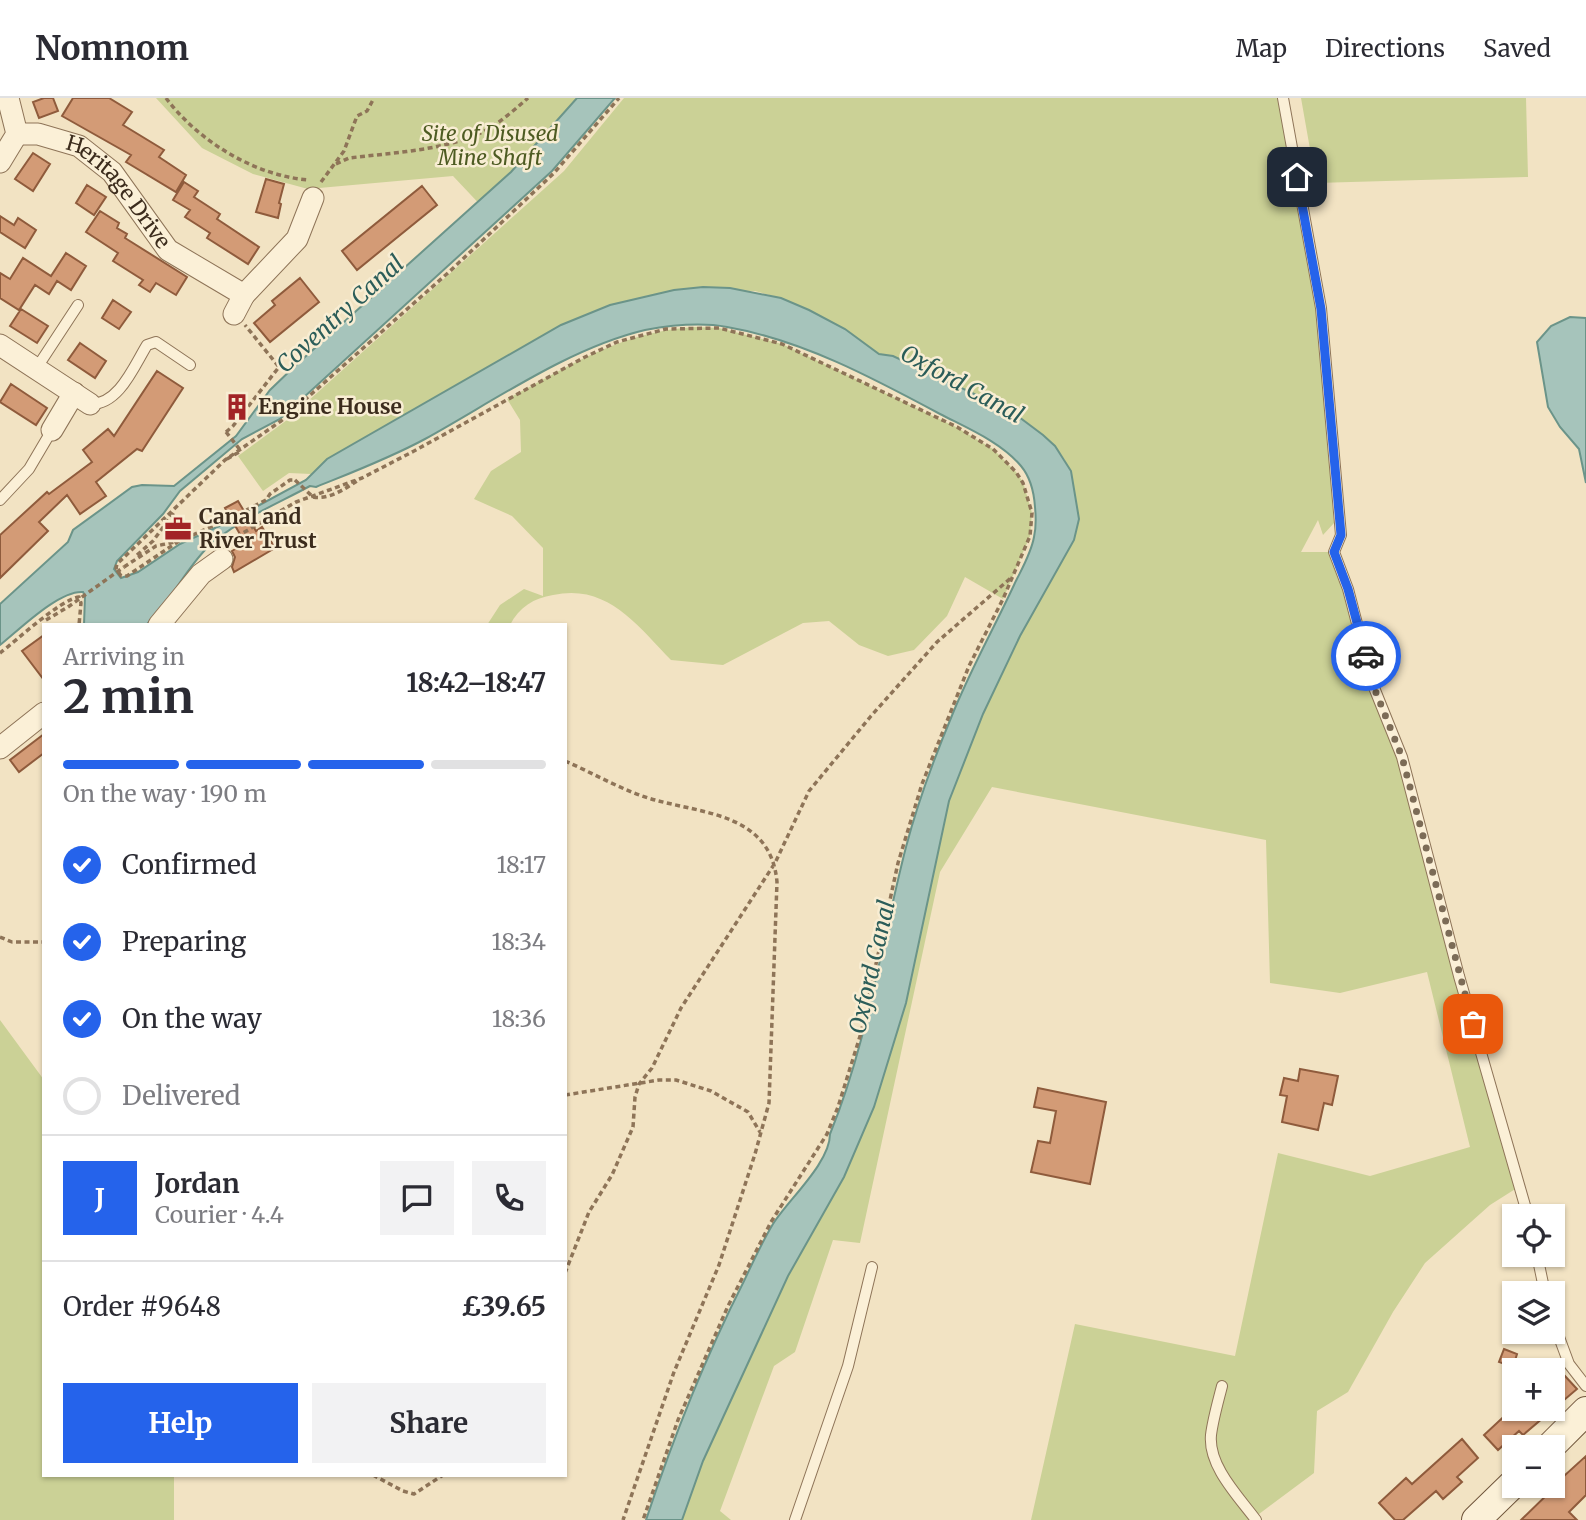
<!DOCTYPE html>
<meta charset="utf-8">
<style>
body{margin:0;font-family:Merriweather,serif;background:#f2f2f3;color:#2b2b33;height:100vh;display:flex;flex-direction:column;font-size:26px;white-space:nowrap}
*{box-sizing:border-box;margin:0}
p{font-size:23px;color:#7c7c81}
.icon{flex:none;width:38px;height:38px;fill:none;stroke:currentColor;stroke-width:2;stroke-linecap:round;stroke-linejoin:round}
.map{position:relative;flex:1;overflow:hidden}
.drawer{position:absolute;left:42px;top:525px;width:525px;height:854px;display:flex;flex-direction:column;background:#fff;border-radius:0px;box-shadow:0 2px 5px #0004}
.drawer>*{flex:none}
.buttons{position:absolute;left:1502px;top:1106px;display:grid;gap:14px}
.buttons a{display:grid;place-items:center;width:63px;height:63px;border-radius:0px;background:#fff;box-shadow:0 2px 5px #0004;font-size:35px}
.pin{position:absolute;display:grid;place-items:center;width:60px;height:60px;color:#fff;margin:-30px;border-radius:14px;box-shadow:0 4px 10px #0006}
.courier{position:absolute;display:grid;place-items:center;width:70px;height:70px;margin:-35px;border:5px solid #2563eb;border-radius:50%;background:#fff;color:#222;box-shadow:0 2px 9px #0007}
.summary em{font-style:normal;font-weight:700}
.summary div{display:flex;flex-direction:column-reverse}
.summary{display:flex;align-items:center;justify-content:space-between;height:119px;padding:0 21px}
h1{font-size:46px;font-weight:700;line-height:52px}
.bar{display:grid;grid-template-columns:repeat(4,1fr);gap:10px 7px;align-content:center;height:84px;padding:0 21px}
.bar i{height:9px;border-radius:5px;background:#e1e1e2}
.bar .current{background:#2563eb}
.bar p{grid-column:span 4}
.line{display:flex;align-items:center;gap:18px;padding:0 21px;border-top:2px solid #e1e1e2}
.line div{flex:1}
.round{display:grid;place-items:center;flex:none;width:74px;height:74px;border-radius:0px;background:#f2f2f3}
ol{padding:0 21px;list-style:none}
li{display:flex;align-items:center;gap:21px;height:77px}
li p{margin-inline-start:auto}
li .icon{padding:7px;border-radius:50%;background:#2563eb;color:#fff;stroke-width:4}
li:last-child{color:#7c7c81}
li i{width:38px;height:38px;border:4px solid #e1e1e2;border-radius:50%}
.primary-button{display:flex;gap:14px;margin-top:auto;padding:14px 21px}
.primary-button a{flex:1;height:80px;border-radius:0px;background:#2563eb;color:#fff;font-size:28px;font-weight:700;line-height:80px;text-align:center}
.primary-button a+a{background:#f2f2f3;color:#2b2b33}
header{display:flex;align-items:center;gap:42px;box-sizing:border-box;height:98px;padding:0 35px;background:#fff;border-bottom:2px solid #e1e1e2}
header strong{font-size:33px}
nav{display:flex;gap:38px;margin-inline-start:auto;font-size:24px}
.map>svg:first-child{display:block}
.green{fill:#cbd196}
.water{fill:#a6c4bb;stroke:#6b9489;stroke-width:2}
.building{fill:#d39b76;stroke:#8f5b3c;stroke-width:2}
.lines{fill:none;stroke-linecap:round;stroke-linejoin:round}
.lane-casing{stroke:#8e7458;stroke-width:12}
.street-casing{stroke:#8e7458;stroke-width:23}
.secondary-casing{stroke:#70553b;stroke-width:30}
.path{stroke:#8e7458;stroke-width:3.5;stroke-dasharray:5 3.5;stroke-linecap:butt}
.lane{stroke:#fbf0d7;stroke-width:10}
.street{stroke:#fbf0d7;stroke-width:21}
.secondary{stroke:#fbf0d7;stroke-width:28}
.path-bridge{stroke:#8e7458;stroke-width:3.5;stroke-dasharray:5 3.5;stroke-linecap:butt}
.done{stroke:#7c6c57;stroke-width:7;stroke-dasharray:0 12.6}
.route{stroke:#2563eb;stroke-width:9}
.labels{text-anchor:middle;stroke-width:5;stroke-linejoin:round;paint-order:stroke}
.park-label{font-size:21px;font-style:italic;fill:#4d5b22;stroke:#f8edd3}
.street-label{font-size:21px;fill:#3c2c1d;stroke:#f8edd3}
.poi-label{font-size:21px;font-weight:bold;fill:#3c2c1d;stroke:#f8edd3;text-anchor:start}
.water-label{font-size:23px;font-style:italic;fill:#2b5d59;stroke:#f8edd3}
</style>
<header>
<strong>Nomnom</strong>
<nav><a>Map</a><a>Directions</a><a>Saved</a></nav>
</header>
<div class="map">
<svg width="1586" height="1422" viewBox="0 0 1586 1422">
<rect width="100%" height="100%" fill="#f2e3c3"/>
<path class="green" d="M156,0H597L487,114L453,78L308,91L253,76L202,50Z
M624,0H1278L1318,221L1334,425L1323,437L1318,422L1301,454H1334L1373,587L1402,659L1520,1088L1490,1107L1425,1165L1393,1214L1348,1294L1317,1313L1314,1375L1251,1422H1031L1075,1226L1235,1258L1278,1055L1370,1078L1470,1049L1427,874L1340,895L1270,885L1266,742L992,689L940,774L860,1145L833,1142L795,1254L774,1268L720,1413L731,1422H682L703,1363L788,1177L844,1079L874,1009L906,905L949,703L983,616L1020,538L1074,442L1065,362L1055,348L1020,319L893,258L879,256L845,231L809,212L781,200L755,193L674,192L610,207L561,227L327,361L311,376L289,375L263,393L238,358L287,322L564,73Z
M1301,0H1526L1528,79L1316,85Z
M695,229L719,230L782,246L956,329L993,351L1016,374L1023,384L1032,415L1030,438L1003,501L965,479L947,518L914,552L888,558L859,547L829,523L803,525L723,567L671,562C637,527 607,485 553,497C534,500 519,509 510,527H487L500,507L524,491L543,498V450L512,418L474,401L491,373L521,354L520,322L507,301C572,267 619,234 695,229Z
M0,922L44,982V1377H174V1422H0Z"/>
<path class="water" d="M577,0H615L552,73L280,321L242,341L180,393L163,416L117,463L114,471L121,480L138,474L180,446L228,424L306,382L327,361L561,227L610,207L674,192L703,189L730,190L781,200L809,212L845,231L879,256L893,258L1011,313L1043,337L1055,348L1071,373L1079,421L1074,442L1020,538L983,616L949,703L906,905L874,1009L844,1079L788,1178L703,1363L682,1422H646C673,1340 705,1260 744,1183C753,1164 762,1144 773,1126C788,1102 830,1065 830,1036C868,943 881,846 906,749C918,703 935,658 953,615C971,571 994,530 1014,487C1021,472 1031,456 1034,439C1036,430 1036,419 1035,409C1034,394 1031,380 1021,368C1001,344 967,330 940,316C873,280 802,242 727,229C700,224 672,227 645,232C569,250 494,303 425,341C390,360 353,374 316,389L310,388C277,406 233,424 207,450C184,473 171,504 146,527H84L85,498L83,494C59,492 19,532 0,547V506L68,444L73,432L132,389L142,387L174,388L236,338L270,292L296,267L511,74Z
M1570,219L1586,220V385L1579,351L1560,329L1548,309L1537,244L1551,228Z"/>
<path class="building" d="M44,0H53L58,13L39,20L33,4Z
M73,0H109L132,14L123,27L164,52L159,59L186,77L176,94L126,64L131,57L62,18Z
M33,55L50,66L33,93L15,81Z
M266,81L284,86L279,105L281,106L278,120L256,114Z
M184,84L198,93L194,99L220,116L217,121L259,149L248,166L207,140L210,135L185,119L190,112L173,102Z
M87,87L106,99L94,117L76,105Z
M422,88L437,107L357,172L342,153Z
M100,113L119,125L117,130L127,136L125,140L187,179L176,197L156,185L150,194L139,187L143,182L113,163L118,155L86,134Z
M0,118L14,127L18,120L36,132L25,150L0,134Z
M66,155L86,168L71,192L57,183L49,196L35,187L19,212L0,200V175L10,181L23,160L51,178Z
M300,180L319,204L270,244L254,225L275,207L272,203Z
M113,202L131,214L119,231L102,220Z
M21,211L48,228L37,245L10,228Z
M80,245L106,263L95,280L68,262Z
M157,273L183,290L142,353L137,351L96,384L106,398L80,416L67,397L39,424L48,433L0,480V437L47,394L49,396L92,364L83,352L108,331L114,338Z
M11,286L47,310L36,327L0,304Z
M238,403L256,433L262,429L275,450L234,474L232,469L235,459L232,453L245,445L225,410Z
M179,421L188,432L176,441L168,429Z
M44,537V582L22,553Z
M44,636V655L19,674L10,662Z
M1300,971L1338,978L1332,1007L1324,1005L1318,1032L1282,1024L1287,998L1280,997L1284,980L1298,983Z
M1038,990L1106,1004L1090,1086L1031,1074L1038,1043L1050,1045L1056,1013L1034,1009Z
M1504,1251L1517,1256L1513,1269L1499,1264Z
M1552,1264L1577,1291L1523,1337L1519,1333L1498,1352L1484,1337L1512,1311H1552Z
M1462,1341L1478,1360L1457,1379L1462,1384L1443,1401L1436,1393L1403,1422H1395L1379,1405L1406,1380L1412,1386Z
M1586,1358V1397L1569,1414L1577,1422H1521L1555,1389L1553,1388Z"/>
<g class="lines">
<defs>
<path id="lane" d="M1283,0L1321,210L1341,437L1334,454L1348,491L1373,587L1402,659L1459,878L1528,1118
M36,271L78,207
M90,306C119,307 134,268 147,247L156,244L190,267
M0,402L29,371L52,332
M1537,1157L1545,1195
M1552,1220L1569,1266L1586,1288
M1222,1288C1218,1304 1213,1321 1211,1337C1208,1368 1239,1399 1256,1422
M795,1422L848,1268L872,1169"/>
<g id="street">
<path id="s1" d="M17,36H38L79,48L112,74L168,152L244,197L234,216"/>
<path d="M0,64L17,36L8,0"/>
<path d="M244,197L297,141L313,100"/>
<path d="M0,247L90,306"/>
<path d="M52,332L74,295"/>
<path d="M159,527L201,476L222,461"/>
<path d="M0,650L44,615"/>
</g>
<path id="secondary" d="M1550,1349L1586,1313
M1476,1422L1514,1385"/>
</defs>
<use href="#lane" class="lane-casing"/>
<use href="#street" class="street-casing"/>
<use href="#secondary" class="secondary-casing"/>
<path class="path" d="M166,0C198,43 255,78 309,82
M336,66L349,60C390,55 435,53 474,38C494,30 512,14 528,0
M321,84L344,53L357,18L367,13L374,0
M226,334L233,328L279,269L245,227
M227,361L241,353
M313,399C328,402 345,391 357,383
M179,443L127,478H121L116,470L117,466L225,362L281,323L449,174L554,75L619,0
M229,443L296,404L362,380L414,353L585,259L617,244L666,231L719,230L782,246L957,329L993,351L1016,374L1023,385L1032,415L1030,438L1003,501L969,568L922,686L898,765L861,935L838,1009L827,1036L771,1124L728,1208L678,1322L643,1422
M137,457L153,443L175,413
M124,469L156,448L179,443L229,421L266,402L270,396L290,382H295
M46,522L68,509
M0,555C17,542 61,501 79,499L81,505L79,527
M565,663C593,675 625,694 655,702C707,716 771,717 777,784L769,1005L755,1056L719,1167L674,1274L623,1422
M0,839L12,844H44
M565,997L659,982H676L711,993L748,1014L760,1034
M565,1175L589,1114L612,1077L633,1029L635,999L639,986L652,970L681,910L775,765L809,693L871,618L937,544L1012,479
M373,1377L403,1393L414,1396L443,1377"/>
<use href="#lane" class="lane"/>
<use href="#street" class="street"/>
<use href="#secondary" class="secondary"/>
<path class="path-bridge" d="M226,334L241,353
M295,382L313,399
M68,509L124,469"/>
</g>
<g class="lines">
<path class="done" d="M1366,558L1373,587L1402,659L1473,926"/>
<path class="route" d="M1297,79L1321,211L1341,437L1334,454L1348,491L1366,558"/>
</g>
<defs>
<symbol id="building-bare" viewBox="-9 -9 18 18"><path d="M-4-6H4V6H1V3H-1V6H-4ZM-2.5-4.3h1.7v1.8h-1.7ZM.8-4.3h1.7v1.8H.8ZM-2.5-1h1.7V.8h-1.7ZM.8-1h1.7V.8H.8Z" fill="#a22326" stroke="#f8edd3" stroke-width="2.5" paint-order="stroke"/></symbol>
<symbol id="office-bare" viewBox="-9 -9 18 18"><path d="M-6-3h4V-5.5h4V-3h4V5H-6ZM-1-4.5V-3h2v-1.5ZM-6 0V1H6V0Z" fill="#a22326" stroke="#f8edd3" stroke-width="2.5" paint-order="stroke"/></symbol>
</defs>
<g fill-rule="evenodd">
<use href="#building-bare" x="218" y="290" width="38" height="38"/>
<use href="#office-bare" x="159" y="412" width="38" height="38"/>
</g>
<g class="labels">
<g class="park-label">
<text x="490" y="43">Site of Disused<tspan x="490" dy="24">Mine Shaft</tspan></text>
</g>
<g class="street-label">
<text dy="7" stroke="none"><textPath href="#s1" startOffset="124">Heritage Drive</textPath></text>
</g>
<g class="poi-label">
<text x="258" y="316">Engine House</text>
<text x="199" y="426">Canal and<tspan x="199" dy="24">River Trust</tspan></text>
</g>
<g class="water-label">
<text transform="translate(340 216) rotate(-42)" y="8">Coventry Canal</text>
<text transform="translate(962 286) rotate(29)" y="8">Oxford Canal</text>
<text transform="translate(872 869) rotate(-77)" y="8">Oxford Canal</text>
</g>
</g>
</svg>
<div class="buttons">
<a><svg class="icon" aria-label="locate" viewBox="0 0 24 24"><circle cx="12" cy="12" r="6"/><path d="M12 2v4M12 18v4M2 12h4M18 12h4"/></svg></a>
<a><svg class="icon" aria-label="layers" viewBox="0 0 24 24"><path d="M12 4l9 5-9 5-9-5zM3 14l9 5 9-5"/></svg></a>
<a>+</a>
<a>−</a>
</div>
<div class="pin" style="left:1473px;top:926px;background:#ea580c"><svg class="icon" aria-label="bag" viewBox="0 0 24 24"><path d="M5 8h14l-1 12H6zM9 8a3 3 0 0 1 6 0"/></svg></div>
<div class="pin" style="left:1297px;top:79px;background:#1f2937"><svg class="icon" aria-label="home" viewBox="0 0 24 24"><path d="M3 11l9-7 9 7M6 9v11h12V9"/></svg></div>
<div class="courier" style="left:1366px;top:558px"><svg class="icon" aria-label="car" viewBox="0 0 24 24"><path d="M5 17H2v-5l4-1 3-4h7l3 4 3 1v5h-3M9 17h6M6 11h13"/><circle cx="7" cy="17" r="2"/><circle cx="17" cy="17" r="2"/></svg></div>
<section class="drawer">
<div class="summary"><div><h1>2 min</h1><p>Arriving in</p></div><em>18:42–18:47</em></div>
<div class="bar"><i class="current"></i><i class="current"></i><i class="current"></i><i></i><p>On the way · 190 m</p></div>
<ol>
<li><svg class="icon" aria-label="check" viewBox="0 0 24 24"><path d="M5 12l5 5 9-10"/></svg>Confirmed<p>18:17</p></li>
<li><svg class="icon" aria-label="check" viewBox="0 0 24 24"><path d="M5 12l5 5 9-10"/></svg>Preparing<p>18:34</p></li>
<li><svg class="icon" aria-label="check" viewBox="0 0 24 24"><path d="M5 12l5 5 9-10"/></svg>On the way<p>18:36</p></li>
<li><i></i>Delivered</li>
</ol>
<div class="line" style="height:126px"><b class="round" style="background:#2563eb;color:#fff">J</b><div><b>Jordan</b><p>Courier · 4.4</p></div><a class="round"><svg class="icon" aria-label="chat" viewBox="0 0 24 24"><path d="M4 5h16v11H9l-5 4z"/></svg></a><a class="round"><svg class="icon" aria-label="phone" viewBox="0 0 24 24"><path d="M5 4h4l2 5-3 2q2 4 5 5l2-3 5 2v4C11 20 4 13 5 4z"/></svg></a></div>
<div class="line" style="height:91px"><div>Order #9648</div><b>£39.65</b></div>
<div class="primary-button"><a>Help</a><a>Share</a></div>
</section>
</div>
